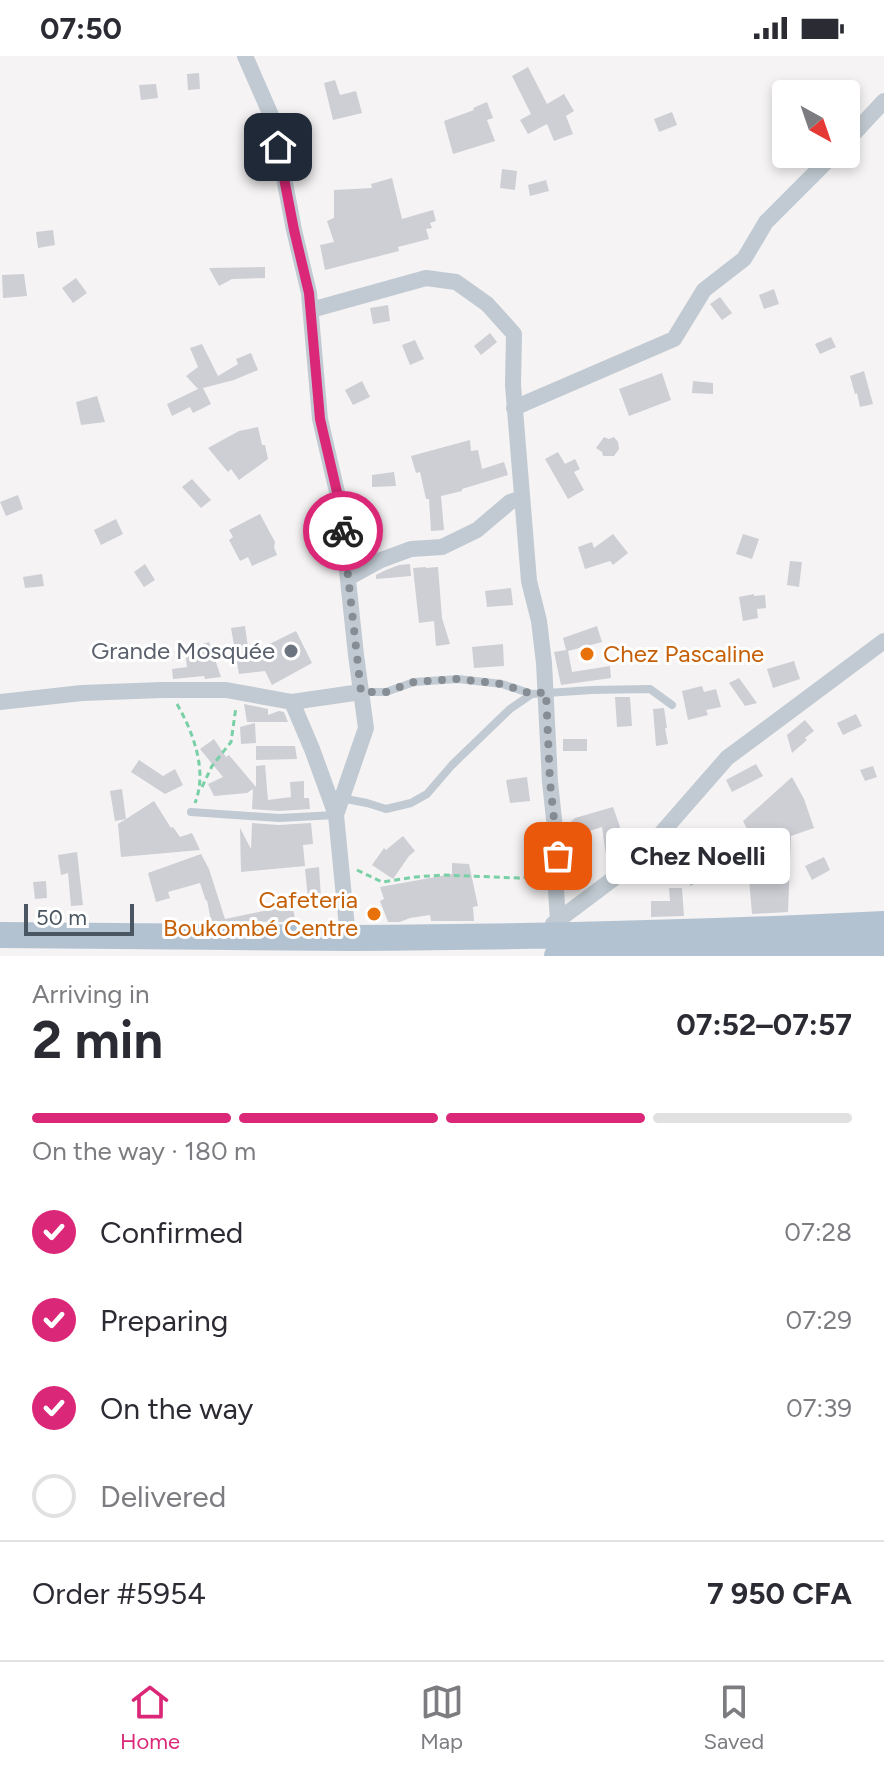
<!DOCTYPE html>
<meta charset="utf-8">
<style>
body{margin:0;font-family:Figtree,sans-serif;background:#f2f2f3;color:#2b2b33;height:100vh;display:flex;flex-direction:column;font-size:30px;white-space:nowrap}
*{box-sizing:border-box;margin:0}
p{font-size:26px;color:#7c7c81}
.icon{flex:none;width:44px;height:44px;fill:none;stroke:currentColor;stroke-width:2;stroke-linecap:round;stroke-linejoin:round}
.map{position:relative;height:900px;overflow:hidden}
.drawer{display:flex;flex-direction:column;background:#fff;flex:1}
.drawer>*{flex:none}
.needle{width:52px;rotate:140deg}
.tools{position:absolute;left:772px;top:24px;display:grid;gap:16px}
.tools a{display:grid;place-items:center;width:88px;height:88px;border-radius:8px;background:#fff;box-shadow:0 4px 12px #0003;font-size:40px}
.scale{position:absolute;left:24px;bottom:20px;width:110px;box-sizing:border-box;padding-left:8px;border:4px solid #4a5661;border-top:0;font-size:22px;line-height:28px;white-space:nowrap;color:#4a5661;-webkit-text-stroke:6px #fff;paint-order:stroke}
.pin{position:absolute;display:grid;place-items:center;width:68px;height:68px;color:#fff;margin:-34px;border-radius:16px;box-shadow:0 4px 12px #0006}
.courier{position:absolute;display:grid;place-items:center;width:80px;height:80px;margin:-40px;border:6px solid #db2777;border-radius:50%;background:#fff;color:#222;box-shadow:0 2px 10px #0007}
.bubble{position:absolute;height:56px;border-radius:8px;background:#fff;box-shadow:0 4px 12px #0003;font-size:26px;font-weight:700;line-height:56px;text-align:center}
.summary em{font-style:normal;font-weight:700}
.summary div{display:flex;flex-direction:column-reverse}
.summary{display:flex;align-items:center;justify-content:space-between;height:136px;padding:0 32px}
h1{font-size:52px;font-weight:700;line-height:60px}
.bar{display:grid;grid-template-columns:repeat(4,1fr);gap:12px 8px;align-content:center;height:96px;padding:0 32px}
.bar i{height:10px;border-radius:6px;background:#e1e1e2}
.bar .current{background:#db2777}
.bar p{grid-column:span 4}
.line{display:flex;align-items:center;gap:20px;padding:0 32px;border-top:2px solid #e1e1e2}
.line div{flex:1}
ol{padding:0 32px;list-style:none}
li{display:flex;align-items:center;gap:24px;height:88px}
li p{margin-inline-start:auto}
li .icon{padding:8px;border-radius:50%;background:#db2777;color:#fff;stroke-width:4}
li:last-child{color:#7c7c81}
li i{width:44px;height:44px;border:4px solid #e1e1e2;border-radius:50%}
.status{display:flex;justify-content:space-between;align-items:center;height:56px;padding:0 40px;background:#fff;direction:ltr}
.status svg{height:22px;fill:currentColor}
.tab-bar{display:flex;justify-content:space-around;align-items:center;height:112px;border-top:2px solid #e1e1e2;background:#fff;font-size:22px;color:#7c7c81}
.tab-bar a{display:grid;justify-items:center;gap:4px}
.tab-bar .current{color:#db2777}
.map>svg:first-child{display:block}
.building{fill:#cdcfd5}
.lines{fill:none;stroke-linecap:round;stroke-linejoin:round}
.path{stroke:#7ad0a6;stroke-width:3;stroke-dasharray:6 4;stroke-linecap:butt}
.lane{stroke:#c1cad2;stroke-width:8}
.street{stroke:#c1cad2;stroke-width:16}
.primary{stroke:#b3c2d1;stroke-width:26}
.done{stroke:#868d94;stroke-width:8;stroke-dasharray:0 14.4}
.route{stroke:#db2777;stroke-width:10}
.worship-dot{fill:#6b7280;stroke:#fff;stroke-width:3}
.food-dot{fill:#e8710a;stroke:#fff;stroke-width:3}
.labels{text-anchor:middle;stroke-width:6;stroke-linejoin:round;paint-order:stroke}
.worship-label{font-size:24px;fill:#5b616d;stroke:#fff;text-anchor:end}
.food-label{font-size:24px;fill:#c56008;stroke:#fff;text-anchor:start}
</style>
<div class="status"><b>07:50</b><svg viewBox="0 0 49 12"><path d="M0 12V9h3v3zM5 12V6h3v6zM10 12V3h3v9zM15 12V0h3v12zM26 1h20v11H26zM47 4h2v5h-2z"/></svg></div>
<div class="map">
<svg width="884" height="900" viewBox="0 0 884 900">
<rect width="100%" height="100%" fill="#f5f3f3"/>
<path class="building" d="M528,11L547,48L564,38L574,55L566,60L573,78L554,85L547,68L528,78L520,64L531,58L512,20Z
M199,17L200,33L188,34L187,18Z
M335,24L340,39L356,35L362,57L333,64L324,27Z
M156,28L158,42L141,44L139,29Z
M487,46L493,62L487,64L495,85L453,98L444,65L474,54L473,52Z
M672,56L677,69L659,76L654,63Z
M502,113L517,115L515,134L500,132Z
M392,122L402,163L433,154L436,165L430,167L432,172L426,173L429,183L398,191L399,195L325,214L320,189L334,186L327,165L334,162V134L372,132L371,128Z
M546,124L549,135L530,140L528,129Z
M53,174L55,189L38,192L36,176Z
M265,211V222L232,223L219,230L209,212Z
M24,218L27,240L3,242L2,219Z
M76,222L87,237L73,247L62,232Z
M774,233L779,248L764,253L759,239Z
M720,241L732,257L722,264L710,248Z
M388,249L390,265L373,268L370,252Z
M490,277L497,286L481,299L474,290Z
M831,281L836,291L820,298L815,288Z
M415,284L424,303L410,309L402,289Z
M202,288L218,320L238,308L236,303L251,297L258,314L234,324L203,332L211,348L193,357L190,351L172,360L167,348L198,333L186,320L198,311L190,292Z
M864,315L873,348L860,351L857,337L855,338L850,320Z
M662,317L671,344L629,360L619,333Z
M362,325L370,341L353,349L345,334Z
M693,325L713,327V338L692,337Z
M97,340L105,366L81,369L76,346Z
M258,371L262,389H265L268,403L239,424L231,413L228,416L208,392L239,375Z
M604,381L609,383L614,381L618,386L619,393L614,400H603L602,396L596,392Z
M470,384L471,395L478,394L482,413L504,406L508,419L462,433V435L441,440L444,474L431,475L429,443H426L420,416L416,417L411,400Z
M558,396L565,408L575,403L580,413L574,416L584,434L568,443L545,403Z
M394,416L396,430L372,431V419Z
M192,423L211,444L201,452L182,431Z
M18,439L23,453L6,460L0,446Z
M260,458L275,486L274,491L277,499L252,510L248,501L240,505L229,484L233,481L229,474Z
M116,463L123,478L101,489L94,474Z
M613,478L628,497L613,509L610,505L585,513L578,491L592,486L594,492Z
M743,478L759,483L752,503L736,498Z
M790,505L802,506L799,531L787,529Z
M145,508L155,524L144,531L134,516Z
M410,508L411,520L376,523V519L386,514L399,509Z
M426,511V512L438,511L442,562L450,588L436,590L434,565L419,567L413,512Z
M42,518L44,530L25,532L23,521Z
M511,532L513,549L487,551L485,535Z
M754,538V540L765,539L766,552L757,553L758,562L743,565L739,541Z
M245,570L249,598L296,575L312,607L272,629L265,615L239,618L231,572Z
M597,570L602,586L568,595L572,616L610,610L611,622L561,629L554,596L566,594L563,582Z
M209,586L221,621L205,623L204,620L173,623L172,613L187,611L185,594Z
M503,588L504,610L474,612L472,591Z
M794,605L800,623L773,632L767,613Z
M739,622L757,647L745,650L729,627Z
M702,630L704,636L716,633L721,651L706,654L708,659L688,664L682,635Z
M615,641H630L632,670L617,671Z
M244,648L268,653V659L279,655L284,656L288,666H247Z
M664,652L667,672H665L668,688L656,690L653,653Z
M856,658L862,670L843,679L837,667Z
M805,664L814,675L805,682L807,684L792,697L787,679Z
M255,667L256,687L241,688L240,671Z
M214,683L226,701L229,699L256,731V710L265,709L268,744L291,741L290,726L304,725V742H309L310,753L279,755L252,753L253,733L247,737L214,740L208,728L223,721L200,693Z
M563,683H587V695H563Z
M256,690H295L297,703L256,704Z
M139,704L163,720L175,713L183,729L165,738L131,716Z
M756,708L763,720L732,736L726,724Z
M873,710L877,721L865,725L860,714Z
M527,721L530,745L510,747L506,724Z
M792,721L804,743L814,772L791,780L788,856L752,858L748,811L775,809L765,779L753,785L743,765Z
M122,733L126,763L154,745L171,772L173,771L180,781L192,777L200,794L121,801L118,768L126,763L115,765L110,735Z
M613,751L620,771L625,801L621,803L607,806L602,771L567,782L566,770L575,762Z
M252,767L279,769L311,767L313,788L303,789L305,810L241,816L240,772L251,793Z
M403,780L415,795L409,800L393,823L372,809L384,792L386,794Z
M716,789L724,816L690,830L689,816L683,800Z
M77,796L83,849L71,850L68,817L61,819L58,799Z
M201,798L209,813L225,863L292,849L295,862L282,866L211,865L207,844L206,845L200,827L168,836L170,842L156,846L148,817Z
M824,801L830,814L812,824L805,810Z
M452,807L469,808L478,850L473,851L474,865H431L430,859L410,862L400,866H388L380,845L384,843L380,831L452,818Z
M319,811L321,842L308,843L305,813Z
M46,825L47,842L35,843L33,826Z
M669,832H682L684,860L651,861V845H670Z
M62,853V863H41L40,854Z"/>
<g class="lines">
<path class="path" d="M177,648C193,676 208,715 195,747
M202,731L212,710L231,686L236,651
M357,814L382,826L415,821L443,819L519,822L541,820"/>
<path class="lane" d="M361,636H386L414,626L458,623L502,628L532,638
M341,742L367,747L386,753L411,747L427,738L452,709L510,653L532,638L592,634L650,633L672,649
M191,756L279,762L336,759"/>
<path class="street" d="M245,0L273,64L294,174L309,237L320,363L340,449L356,599L366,672L336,759L348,882
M846,86L884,45
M311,254L426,222L456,226L487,248L514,278L513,329L529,525L539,565L544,607L550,726L558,800L556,834L559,880
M514,352L674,283L704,234L744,203L766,166L834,98
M348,522L381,504L411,493L442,491L477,474L510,446L522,442
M0,646L82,637L162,634H226L292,646L361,636
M292,646L312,693L336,759
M553,868L637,805L727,702L884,585"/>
<path class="primary" d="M0,879C117,879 234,882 351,882C529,881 706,877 884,868
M557,900L748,895L884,889"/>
</g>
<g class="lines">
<path class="done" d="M343,475L361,636H386L414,626L458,623L502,628L532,638L546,636L550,726L558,800"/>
<path class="route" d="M278,91L294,174L309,237L320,363L340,449L343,475"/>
</g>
<circle class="worship-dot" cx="291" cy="595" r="8"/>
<g class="food-dot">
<circle cx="587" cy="598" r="8"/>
<circle cx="374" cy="858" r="8"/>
</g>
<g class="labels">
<g class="worship-label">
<text x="275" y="603">Grande Mosquée</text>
</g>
<g class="food-label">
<text x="603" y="606">Chez Pascaline</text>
<text x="358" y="852" text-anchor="end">Cafeteria<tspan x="358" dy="28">Boukombé Centre</tspan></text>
</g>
</g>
</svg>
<div class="tools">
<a><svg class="needle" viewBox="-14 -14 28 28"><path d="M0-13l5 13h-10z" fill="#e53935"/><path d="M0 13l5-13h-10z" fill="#7c7c81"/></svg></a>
</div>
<div class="scale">50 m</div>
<div class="pin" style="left:558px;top:800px;background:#ea580c"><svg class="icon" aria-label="bag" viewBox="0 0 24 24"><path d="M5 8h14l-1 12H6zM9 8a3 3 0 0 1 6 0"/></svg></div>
<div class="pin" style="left:278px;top:91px;background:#1f2937"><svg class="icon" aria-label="home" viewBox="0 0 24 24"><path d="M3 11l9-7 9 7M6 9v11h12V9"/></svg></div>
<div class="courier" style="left:343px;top:475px"><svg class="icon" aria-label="bike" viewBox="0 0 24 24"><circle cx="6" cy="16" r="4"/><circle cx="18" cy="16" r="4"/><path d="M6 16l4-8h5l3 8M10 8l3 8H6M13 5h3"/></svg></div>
<div class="bubble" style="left:606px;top:772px;width:184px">Chez Noelli</div>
</div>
<section class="drawer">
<div class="summary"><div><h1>2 min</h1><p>Arriving in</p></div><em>07:52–07:57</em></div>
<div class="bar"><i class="current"></i><i class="current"></i><i class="current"></i><i></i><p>On the way · 180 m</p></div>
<ol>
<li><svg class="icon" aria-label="check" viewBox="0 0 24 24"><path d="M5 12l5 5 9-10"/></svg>Confirmed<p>07:28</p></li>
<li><svg class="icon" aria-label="check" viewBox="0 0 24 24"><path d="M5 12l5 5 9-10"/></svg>Preparing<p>07:29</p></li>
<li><svg class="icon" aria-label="check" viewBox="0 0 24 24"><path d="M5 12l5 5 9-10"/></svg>On the way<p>07:39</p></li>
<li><i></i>Delivered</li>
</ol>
<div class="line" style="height:104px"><div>Order #5954</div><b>7 950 CFA</b></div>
</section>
<nav class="tab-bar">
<a class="current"><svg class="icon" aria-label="home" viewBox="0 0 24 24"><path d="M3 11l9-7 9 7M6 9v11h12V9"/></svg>Home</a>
<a><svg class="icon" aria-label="map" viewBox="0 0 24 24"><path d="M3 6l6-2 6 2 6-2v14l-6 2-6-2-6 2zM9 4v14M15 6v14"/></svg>Map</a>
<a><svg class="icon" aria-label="saved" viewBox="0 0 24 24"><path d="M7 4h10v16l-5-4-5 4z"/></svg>Saved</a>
</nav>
